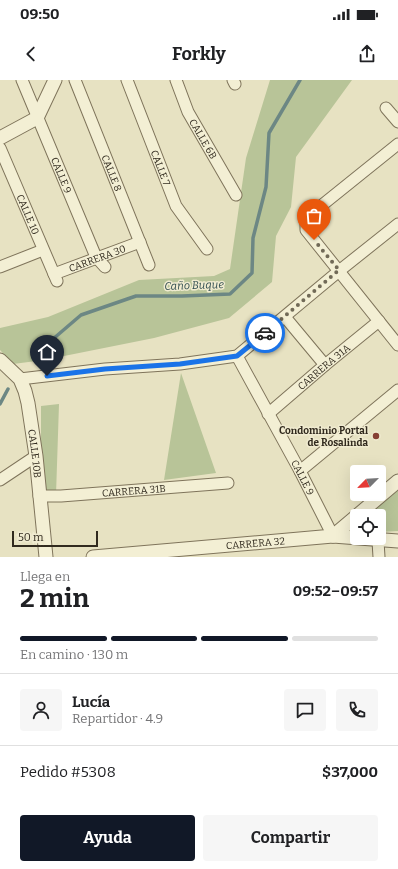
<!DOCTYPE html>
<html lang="es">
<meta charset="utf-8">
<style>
body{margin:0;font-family:Bitter,serif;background:#f6f6f6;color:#202124;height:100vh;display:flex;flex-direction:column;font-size:15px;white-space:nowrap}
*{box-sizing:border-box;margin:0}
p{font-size:13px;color:#757577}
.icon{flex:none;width:22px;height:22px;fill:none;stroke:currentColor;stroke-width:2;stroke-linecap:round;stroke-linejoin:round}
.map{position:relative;height:477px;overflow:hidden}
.details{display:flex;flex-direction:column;background:#fff;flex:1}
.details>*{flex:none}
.needle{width:26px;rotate:246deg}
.buttons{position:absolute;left:350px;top:385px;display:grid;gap:8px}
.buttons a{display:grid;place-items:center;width:36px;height:36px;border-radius:4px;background:#fff;box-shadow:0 4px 16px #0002;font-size:20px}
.scale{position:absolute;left:12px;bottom:10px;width:86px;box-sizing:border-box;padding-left:4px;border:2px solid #312a1e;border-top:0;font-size:11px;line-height:14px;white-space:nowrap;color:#312a1e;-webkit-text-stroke:3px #f0ebd0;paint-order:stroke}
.pin{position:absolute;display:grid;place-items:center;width:34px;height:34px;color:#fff;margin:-41px -17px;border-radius:50% 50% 50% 0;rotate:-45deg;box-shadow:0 0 4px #0007}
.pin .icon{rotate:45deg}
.courier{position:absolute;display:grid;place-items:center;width:40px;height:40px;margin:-20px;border:3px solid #1a73e8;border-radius:50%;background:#fff;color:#222;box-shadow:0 1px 5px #0007}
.headline em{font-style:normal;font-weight:700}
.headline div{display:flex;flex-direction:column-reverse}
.headline{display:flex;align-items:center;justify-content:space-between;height:68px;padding:0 20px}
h1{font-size:26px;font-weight:700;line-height:30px}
.bar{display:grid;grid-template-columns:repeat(4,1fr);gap:6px 4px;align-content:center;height:48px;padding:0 20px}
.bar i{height:5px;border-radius:3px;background:#e0e0e0}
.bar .active{background:#111827}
.bar p{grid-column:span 4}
.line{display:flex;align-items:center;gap:10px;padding:0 20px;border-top:1px solid #e0e0e0}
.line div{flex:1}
.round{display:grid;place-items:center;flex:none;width:42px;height:42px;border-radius:4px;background:#f6f6f6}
.primary-button{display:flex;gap:8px;margin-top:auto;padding:8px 20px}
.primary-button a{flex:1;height:46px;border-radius:4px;background:#111827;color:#fff;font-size:16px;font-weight:700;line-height:46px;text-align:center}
.primary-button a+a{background:#f6f6f6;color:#202124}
.status{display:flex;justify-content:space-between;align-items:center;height:28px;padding:0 20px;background:#fff;direction:ltr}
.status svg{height:11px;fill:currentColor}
header{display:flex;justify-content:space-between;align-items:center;height:52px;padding:0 20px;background:#fff;font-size:18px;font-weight:700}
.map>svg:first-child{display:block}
.green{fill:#b8c498}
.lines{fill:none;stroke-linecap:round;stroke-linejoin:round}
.stream{stroke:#6c8784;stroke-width:3.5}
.minor-casing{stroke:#7f745b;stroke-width:13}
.tertiary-casing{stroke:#7f745b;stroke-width:15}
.minor{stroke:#f3efd4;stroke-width:11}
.tertiary{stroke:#f3efd4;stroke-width:13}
.done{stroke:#716a57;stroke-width:4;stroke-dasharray:0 7.2}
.route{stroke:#1a73e8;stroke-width:5}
.poi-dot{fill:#863f33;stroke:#f0ebd0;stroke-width:1.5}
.labels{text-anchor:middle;stroke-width:3;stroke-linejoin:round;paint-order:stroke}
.street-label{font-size:10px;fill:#312a1e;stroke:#f0ebd0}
.poi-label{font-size:10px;font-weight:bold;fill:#312a1e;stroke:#f0ebd0;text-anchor:end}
.water-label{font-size:11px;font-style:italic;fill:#2f4c4f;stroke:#f0ebd0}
</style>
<div class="status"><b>09:50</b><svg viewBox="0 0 49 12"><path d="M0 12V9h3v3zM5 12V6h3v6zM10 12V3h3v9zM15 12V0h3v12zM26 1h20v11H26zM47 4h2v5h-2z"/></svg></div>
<header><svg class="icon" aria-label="back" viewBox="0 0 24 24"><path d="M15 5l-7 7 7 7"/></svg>Forkly<svg class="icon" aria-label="share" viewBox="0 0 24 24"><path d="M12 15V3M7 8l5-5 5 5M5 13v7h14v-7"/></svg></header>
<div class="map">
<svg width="398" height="477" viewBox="0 0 398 477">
<rect width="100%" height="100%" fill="#e7e2c2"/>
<path class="green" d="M270,0H352L296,77L291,127L276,156L272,202L229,238L154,258L44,280L13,284L0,270V248L48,237L139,200L214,196L230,189L246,78Z
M181,293L216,393L164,400Z
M59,324L56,415L41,414V326Z
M398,410V451L379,452V436H367Z"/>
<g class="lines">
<path class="stream" d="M39,271L81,235L136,216H182L230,214L252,193L253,158L266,107L269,53L300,0
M0,324L8,309"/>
<defs>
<g id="minor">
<path id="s1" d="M22,0L96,177L105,187"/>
<path id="s2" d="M75,0L149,185"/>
<path id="s3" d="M127,0L176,126L207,169"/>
<path id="s4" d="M176,0L188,32L236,115"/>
<path d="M233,0L235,4"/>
<path d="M386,28L398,42"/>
<path d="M398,64L306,138V150L398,265"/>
<path id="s5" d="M0,68L57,201"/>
<path d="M0,187L43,170"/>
<path id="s6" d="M54,194L140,162"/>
<path d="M285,237L325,285"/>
<path id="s7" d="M237,276L300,391L333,456"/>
<path d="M20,299L105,289L180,284L237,276L339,191L398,144"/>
<path id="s8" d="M268,334L325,285L379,241"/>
<path d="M300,391L398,310"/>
<path d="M0,400L36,376"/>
<path id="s9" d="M39,416H61L228,403"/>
<path d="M378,461L379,477"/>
</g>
<g id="tertiary">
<path d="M0,58L37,38L55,0"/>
<path id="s10" d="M0,280L20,299L25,311L28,323L36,376L46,477"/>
<path d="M333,456L398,401"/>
<path id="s11" d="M93,477L333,456L398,461"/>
</g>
</defs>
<use href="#minor" class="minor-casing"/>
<use href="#tertiary" class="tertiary-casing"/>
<use href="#minor" class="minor"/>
<use href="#tertiary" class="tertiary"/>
</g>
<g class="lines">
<path class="done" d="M265,253L339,190L314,160"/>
<path class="route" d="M47,296L105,289L180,284L237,276L265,253"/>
</g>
<circle class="poi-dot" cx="376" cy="356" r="4"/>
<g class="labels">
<g class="street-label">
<text dy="4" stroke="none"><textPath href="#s4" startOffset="65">CALLE 6B</textPath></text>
<text dy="4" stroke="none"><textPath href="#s3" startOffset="94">CALLE 7</textPath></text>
<text dy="4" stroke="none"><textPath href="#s2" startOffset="100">CALLE 8</textPath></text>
<text dy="4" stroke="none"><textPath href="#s1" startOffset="103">CALLE 9</textPath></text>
<text dy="4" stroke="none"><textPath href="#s5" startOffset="72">CALLE 10</textPath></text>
<text dy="4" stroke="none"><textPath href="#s6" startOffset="46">CARRERA 30</textPath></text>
<text dy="4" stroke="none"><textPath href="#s8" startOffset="73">CARRERA 31A</textPath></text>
<text dy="4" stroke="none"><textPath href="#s10" startOffset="104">CALLE 10B</textPath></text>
<text dy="4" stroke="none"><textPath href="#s7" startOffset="138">CALLE 9</textPath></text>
<text dy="4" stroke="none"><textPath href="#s9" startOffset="95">CARRERA 31B</textPath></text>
<text dy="4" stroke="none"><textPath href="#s11" startOffset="163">CARRERA 32</textPath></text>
</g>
<g class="poi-label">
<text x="368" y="354">Condominio Portal<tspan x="368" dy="12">de Rosalinda</tspan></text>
</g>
<g class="water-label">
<text transform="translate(194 205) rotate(-2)" y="4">Caño Buque</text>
</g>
</g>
</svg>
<div class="buttons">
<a><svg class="needle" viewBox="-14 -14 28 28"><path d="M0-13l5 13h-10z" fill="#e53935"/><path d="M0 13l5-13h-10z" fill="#757577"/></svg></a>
<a><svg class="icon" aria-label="locate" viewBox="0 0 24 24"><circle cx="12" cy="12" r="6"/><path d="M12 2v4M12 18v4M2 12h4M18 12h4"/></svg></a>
</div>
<div class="scale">50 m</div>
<div class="pin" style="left:314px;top:160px;background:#ea580c"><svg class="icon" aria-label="bag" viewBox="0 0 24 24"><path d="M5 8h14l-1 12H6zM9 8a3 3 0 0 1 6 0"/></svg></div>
<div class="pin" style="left:47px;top:296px;background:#1f2937"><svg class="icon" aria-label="home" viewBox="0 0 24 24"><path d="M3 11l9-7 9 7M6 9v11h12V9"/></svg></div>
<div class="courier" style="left:265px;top:253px"><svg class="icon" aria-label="car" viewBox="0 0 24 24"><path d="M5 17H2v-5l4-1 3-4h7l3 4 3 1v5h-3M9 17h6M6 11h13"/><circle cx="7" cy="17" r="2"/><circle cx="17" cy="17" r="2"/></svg></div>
</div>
<section class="details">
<div class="headline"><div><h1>2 min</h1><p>Llega en</p></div><em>09:52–09:57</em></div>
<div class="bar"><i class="active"></i><i class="active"></i><i class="active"></i><i></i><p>En camino · 130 m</p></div>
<div class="line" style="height:72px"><a class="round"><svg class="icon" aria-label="person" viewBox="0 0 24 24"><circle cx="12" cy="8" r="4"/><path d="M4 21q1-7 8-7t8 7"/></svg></a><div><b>Lucía</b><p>Repartidor · 4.9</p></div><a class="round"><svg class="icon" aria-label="chat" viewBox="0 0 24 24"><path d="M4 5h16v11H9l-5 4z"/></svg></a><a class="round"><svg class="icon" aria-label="phone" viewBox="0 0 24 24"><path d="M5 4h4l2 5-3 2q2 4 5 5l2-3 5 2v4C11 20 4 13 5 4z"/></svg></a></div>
<div class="line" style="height:52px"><div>Pedido #5308</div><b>$37,000</b></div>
<div class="primary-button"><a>Ayuda</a><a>Compartir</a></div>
</section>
